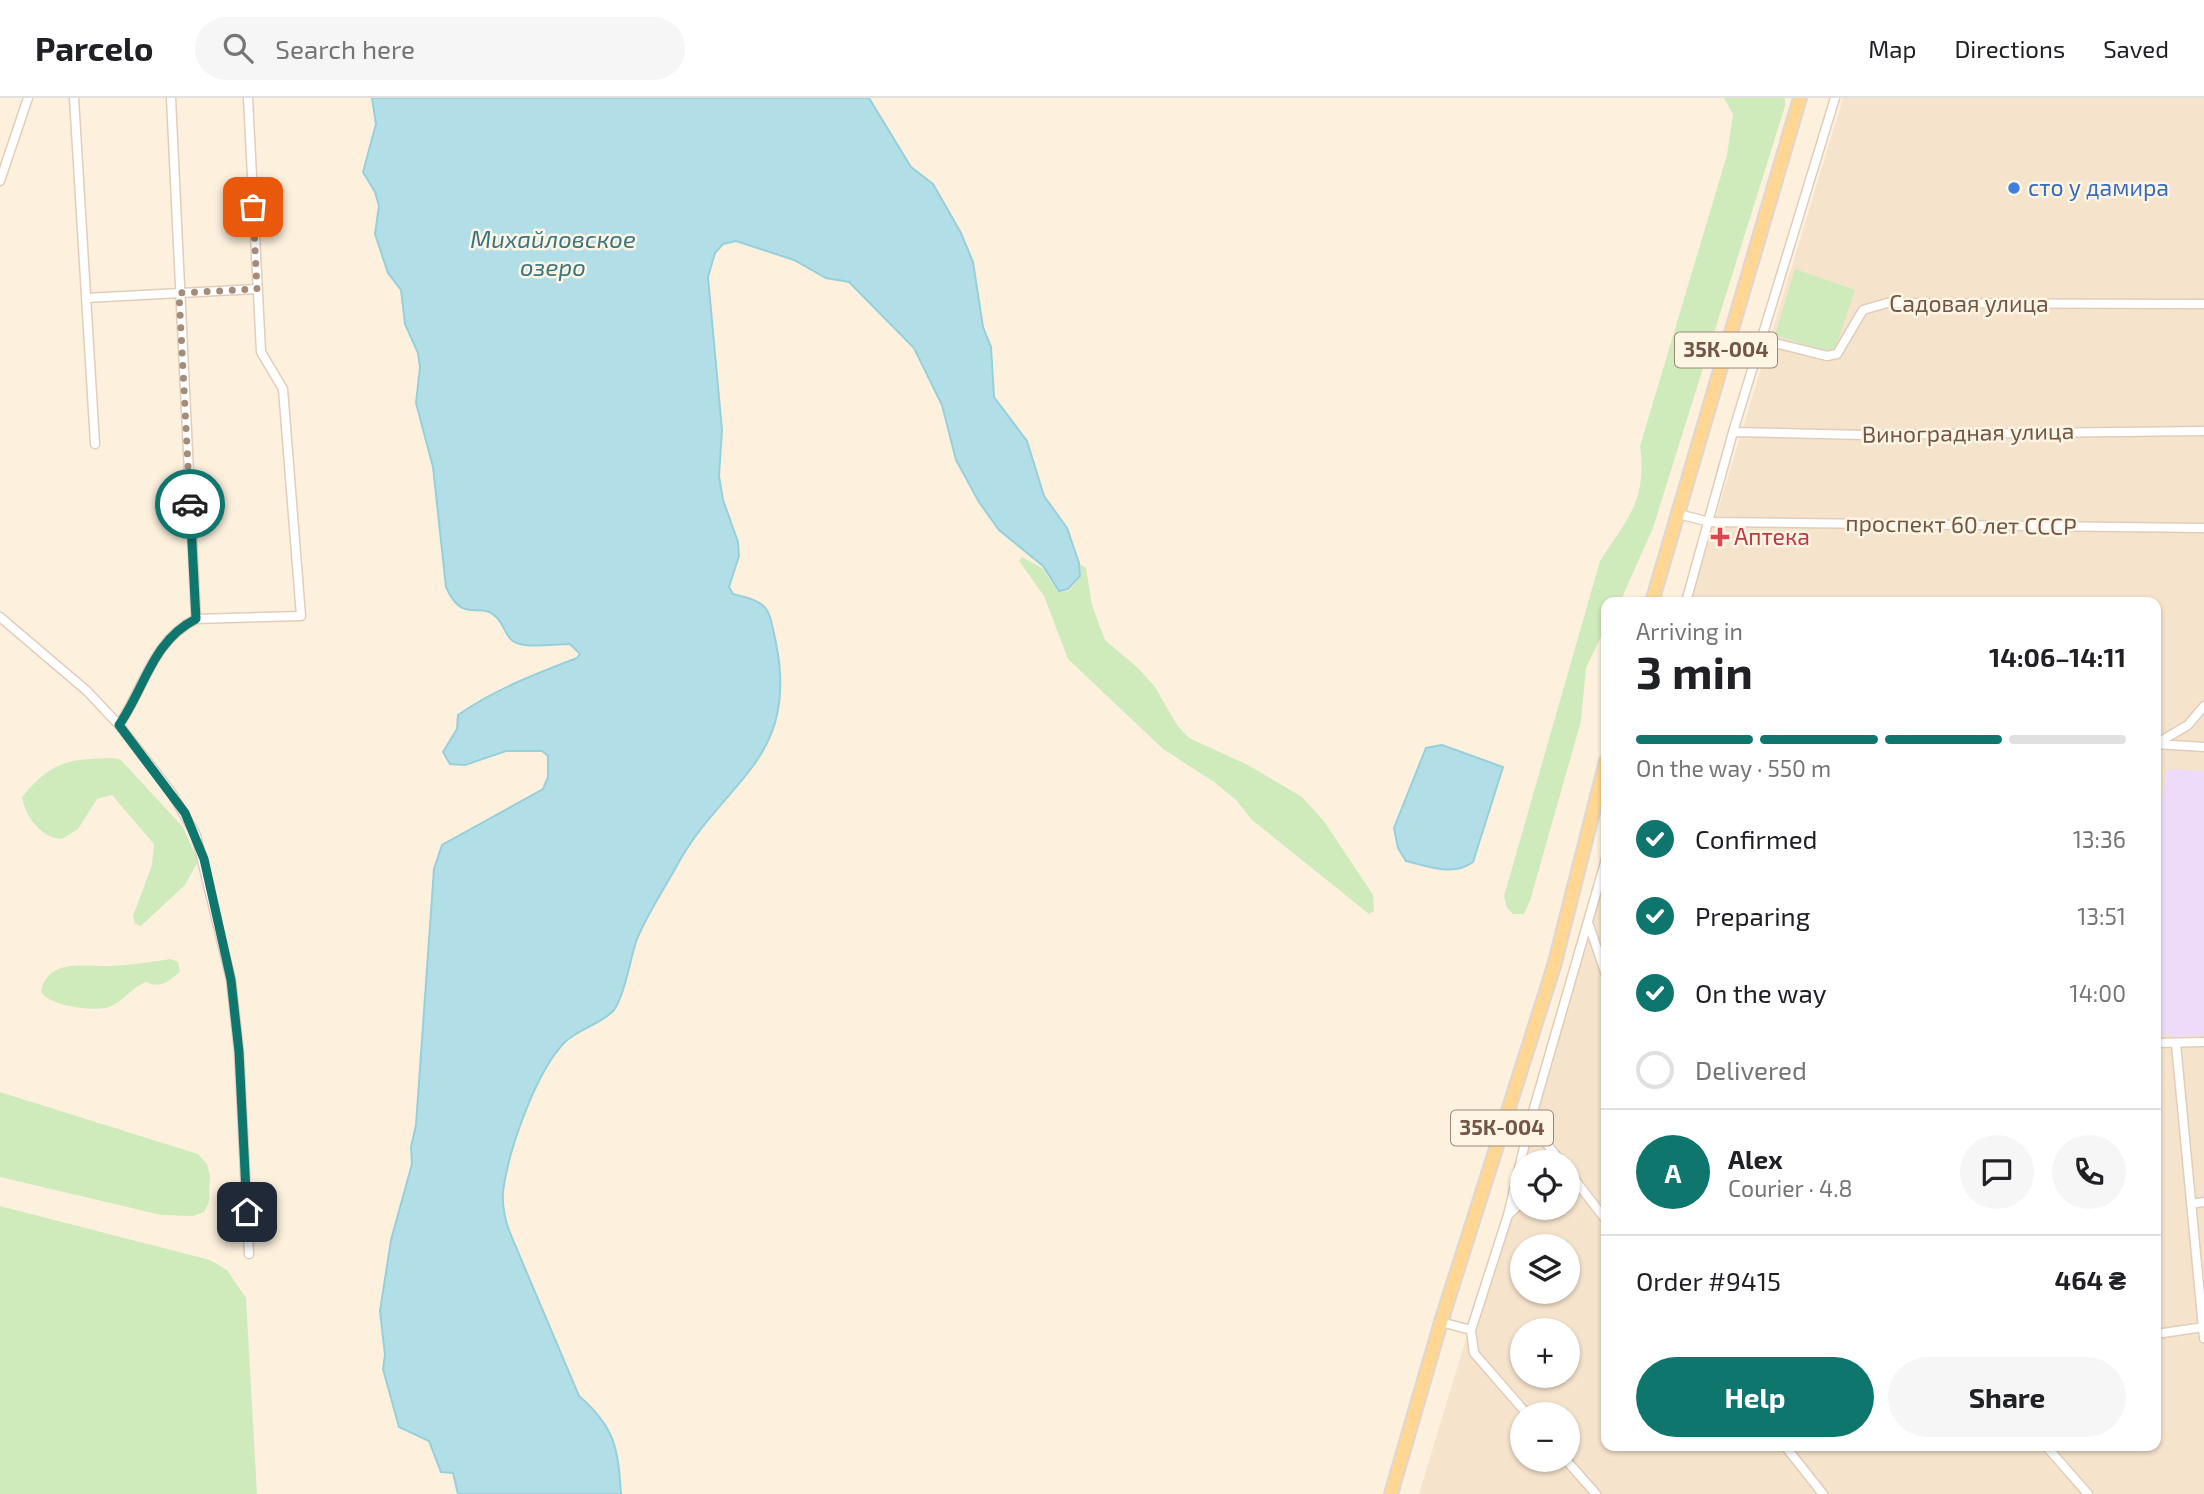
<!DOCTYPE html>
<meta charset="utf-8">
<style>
body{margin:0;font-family:"Exo 2",sans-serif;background:#f6f6f6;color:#202124;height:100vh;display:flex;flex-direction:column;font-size:26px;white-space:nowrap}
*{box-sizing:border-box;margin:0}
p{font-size:23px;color:#757577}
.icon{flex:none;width:38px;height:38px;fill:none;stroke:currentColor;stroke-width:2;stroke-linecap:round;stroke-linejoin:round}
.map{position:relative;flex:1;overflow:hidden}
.side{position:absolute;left:1601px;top:499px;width:560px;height:854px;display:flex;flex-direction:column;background:#fff;border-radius:14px;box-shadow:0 2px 5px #0004}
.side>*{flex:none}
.fabs{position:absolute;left:1510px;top:1052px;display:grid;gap:14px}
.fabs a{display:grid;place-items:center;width:70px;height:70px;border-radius:50%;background:#fff;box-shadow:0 2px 5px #0004;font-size:35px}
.pin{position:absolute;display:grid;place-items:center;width:60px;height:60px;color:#fff;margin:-30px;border-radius:14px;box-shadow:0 4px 10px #0006}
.courier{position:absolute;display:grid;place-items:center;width:70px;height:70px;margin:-35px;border:5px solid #0f766e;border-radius:50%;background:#fff;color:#222;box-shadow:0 2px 9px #0007}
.summary em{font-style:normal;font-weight:700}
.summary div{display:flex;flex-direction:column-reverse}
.summary{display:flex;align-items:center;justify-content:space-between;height:119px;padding:0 35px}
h1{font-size:46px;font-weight:700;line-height:52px}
.bar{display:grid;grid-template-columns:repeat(4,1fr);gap:10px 7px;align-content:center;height:84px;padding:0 35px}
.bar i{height:9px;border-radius:5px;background:#e0e0e0}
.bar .current{background:#0f766e}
.bar p{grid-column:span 4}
.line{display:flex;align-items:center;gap:18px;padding:0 35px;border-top:2px solid #e0e0e0}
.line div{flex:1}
.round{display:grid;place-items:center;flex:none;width:74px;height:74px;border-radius:37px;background:#f6f6f6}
ol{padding:0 35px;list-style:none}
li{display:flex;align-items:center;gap:21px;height:77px}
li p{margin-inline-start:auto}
li .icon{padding:7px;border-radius:50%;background:#0f766e;color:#fff;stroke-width:4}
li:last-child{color:#757577}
li i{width:38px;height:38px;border:4px solid #e0e0e0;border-radius:50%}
.button{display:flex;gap:14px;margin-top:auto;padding:14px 35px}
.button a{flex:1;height:80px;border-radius:42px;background:#0f766e;color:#fff;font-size:28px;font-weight:700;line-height:80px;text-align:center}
.button a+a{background:#f6f6f6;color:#202124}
header{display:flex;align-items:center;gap:42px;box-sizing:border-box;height:98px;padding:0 35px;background:#fff;border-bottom:2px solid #e0e0e0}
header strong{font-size:33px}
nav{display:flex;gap:38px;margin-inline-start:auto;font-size:24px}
.search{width:490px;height:63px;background:#f6f6f6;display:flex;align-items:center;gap:18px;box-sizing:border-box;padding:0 24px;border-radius:38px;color:#757577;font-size:26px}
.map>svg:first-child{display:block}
.residential{fill:#f5e3cc;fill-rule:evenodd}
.education{fill:#eedbf9}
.green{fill:#cfebbc}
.water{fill:#b2dfe7;stroke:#97cfda;stroke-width:2}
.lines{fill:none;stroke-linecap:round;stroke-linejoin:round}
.minor-casing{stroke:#e1cdba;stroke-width:11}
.primary-casing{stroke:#ded6d2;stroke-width:16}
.minor{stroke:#fff;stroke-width:8}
.primary{stroke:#ffd793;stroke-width:12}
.done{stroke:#a48c7b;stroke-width:7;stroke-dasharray:0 12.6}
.route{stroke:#0f766e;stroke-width:9}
.shop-dot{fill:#3f7fe0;stroke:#fff5e5;stroke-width:2.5}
.health-dot{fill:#e0444e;stroke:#fff5e5;stroke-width:2.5}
.labels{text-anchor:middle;stroke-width:5;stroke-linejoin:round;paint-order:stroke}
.shield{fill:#fff5e5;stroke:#9e8675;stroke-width:2}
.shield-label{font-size:21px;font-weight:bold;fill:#745645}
.shop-label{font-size:23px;fill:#366cbe;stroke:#fff5e5;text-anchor:start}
.street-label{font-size:23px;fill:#745645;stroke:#fff5e5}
.health-label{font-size:23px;fill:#be3a42;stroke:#fff5e5;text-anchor:start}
.water-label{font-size:24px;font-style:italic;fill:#3b7783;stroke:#fff5e5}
</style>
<header>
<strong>Parcelo</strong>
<div class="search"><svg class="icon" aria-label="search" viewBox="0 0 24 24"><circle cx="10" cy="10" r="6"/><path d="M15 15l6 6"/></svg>Search here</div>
<nav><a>Map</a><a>Directions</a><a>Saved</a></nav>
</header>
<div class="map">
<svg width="2204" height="1396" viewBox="0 0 2204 1396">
<rect width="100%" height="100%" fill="#fdf1de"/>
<path class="residential" d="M1843,0H2204V1396H1419L1606,778V1348H2156V504H1690ZM1522,1064H1568V1110H1522ZM1522,1148H1568V1194H1522ZM1522,1232H1568V1278H1522ZM1522,1316H1568V1362H1522Z"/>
<path class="education" d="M2167,671L2204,673V937L2178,939L2156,935V742Z"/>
<path class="green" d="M1724,0H1785V8L1653,430L1620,504H1606V528L1586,570L1581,623L1530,803L1524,816H1513L1507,810L1504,798L1600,463C1628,419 1647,403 1640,348L1727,57L1733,16Z
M1795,171L1855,192L1835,252L1824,253L1775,237Z
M1022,459L1042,470L1058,494L1069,493L1081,478L1080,466L1086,470L1092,507L1105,542L1138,570L1155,589L1177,627L1189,640L1248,667L1302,699L1323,722L1373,797L1374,813L1369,816L1252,722L1236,702L1214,684L1163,651L1068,561L1044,498L1019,463Z
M113,660L121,662L183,729L198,763L185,787L141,828L135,826L133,818L152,767L154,746L112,697L97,701L78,731L62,741C41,740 25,718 22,699C52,663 68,661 113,660Z
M171,861L178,864L180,874C168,884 160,891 146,884C131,890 124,903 109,909C93,914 50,908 41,894C47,859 86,869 110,868C131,867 151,864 171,861Z
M0,994L198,1056L207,1066L210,1077L209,1104L204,1114L193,1118L161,1117L0,1079Z
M0,1108L210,1162L227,1172L246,1200L257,1396H0Z"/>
<path class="water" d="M372,0H869L911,69L933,86L961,135L973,164L983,229L991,249L994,299L1027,343L1044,398L1067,430L1079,465L1080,478L1068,491L1059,493L1043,468L999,432L979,404L956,362L942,307L914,250L849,184L826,180L794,162L736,143L723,146L715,155L708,179L722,332L719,378L723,402L738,444L739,458L729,489L733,496C770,505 768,508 776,545C800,664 721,683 675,771C662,794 647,817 637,841C630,861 625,896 614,912C602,926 578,931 565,944C536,973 508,1053 503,1094C502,1109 505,1122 510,1135L579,1298C615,1329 618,1350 621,1396H458L453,1375L441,1374L429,1343L399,1329L383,1271L385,1257L380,1213L391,1142L412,1066L411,1049L416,1027L434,771L442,747L543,691L548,679V658L542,653H506L465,667L450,666L443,654L457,631L458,617C495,591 536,576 577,560L580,556L570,546C555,546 534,550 520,546C506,543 506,530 498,521C480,500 464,529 446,489L433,369L416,305L420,269L418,255L405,226L401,192L388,175L375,136L379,108L375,94L363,74L376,26Z
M1442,647L1503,669L1473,764C1453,779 1428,768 1406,763L1398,750L1394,730L1426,650Z"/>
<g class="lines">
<defs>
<path id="minor" d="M74,0L95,346
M171,0L196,521
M0,83L28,0
M86,200L257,191
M1763,242L1827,258L1837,256L1863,212L1887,205L2204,206
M1733,334L1863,337L2204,333
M1678,416L1710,424L2204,430
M1686,504L1733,334L1835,0
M0,519L87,593L119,627L171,694L196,737L231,882L239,954L249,1156
M119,627C144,590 152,543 196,521L301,518L283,291L261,254L248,0
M2156,646L2188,627L2204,608
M2156,646L2204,649
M1589,827L1606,877
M2156,945L2204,944
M2176,946L2204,1240
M1530,1024L1561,1064
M1568,1073L1606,1122
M2191,1106L2204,1104
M1508,1117L1522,1104
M1441,1224L1471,1232
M2156,1236L2204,1229
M1527,1316L1474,1255L1471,1232L1508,1117L1530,1024L1606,761
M1785,1348L1823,1396
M2046,1348L2088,1396
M1566,1362L1596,1396"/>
<path id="primary" d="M1652,504L1800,0
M1391,1396L1441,1224L1554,868L1606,663"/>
</defs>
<use href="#minor" class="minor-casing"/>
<use href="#primary" class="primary-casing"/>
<use href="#minor" class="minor"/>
<use href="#primary" class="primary"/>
</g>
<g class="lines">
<path class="done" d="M190,406L179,195L257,191L253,109"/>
<path class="route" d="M190,406L196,521C152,543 145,590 119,627L185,715L204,761L231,882L239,954L247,1114"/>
</g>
<circle class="shop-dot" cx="2014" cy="90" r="7"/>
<path class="health-dot" d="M1716.5 428.5h7v7h7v7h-7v7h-7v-7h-7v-7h7z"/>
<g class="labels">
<g class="shield">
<rect x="1675" y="234.5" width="102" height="35" rx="5"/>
<rect x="1451" y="1012.5" width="102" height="35" rx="5"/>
</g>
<g class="shield-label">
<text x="1726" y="259">35К-004</text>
<text x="1502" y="1037">35К-004</text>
</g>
<g class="shop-label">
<text x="2028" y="98">сто у дамира</text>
</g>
<g class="street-label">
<text x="1969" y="214">Садовая улица</text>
<text transform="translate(1968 335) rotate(-1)" y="8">Виноградная улица</text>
<text transform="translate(1961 427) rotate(1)" y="8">проспект 60 лет СССР</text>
</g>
<g class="health-label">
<text x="1734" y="447">Аптека</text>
</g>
<g class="water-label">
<text x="553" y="150">Михайловское<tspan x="553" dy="28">озеро</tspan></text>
</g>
</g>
</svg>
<div class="fabs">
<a><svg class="icon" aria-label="locate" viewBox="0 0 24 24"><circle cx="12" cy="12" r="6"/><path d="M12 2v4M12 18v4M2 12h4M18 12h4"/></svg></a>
<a><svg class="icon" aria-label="layers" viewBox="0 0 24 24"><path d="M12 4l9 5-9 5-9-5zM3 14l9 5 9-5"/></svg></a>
<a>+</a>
<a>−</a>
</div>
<div class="pin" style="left:253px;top:109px;background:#ea580c"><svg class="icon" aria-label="bag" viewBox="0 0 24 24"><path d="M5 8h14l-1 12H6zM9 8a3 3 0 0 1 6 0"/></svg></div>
<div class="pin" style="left:247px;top:1114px;background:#1f2937"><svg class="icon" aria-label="home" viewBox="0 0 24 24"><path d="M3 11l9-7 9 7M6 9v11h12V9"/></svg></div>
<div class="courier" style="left:190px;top:406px"><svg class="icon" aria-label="car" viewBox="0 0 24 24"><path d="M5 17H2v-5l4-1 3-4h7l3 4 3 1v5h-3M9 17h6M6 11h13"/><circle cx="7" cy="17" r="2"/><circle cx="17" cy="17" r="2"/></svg></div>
<section class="side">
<div class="summary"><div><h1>3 min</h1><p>Arriving in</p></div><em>14:06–14:11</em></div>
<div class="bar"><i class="current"></i><i class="current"></i><i class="current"></i><i></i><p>On the way · 550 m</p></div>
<ol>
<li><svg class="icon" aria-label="check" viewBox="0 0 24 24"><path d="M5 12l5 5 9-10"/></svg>Confirmed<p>13:36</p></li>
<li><svg class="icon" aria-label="check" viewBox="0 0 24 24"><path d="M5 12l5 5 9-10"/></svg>Preparing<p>13:51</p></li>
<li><svg class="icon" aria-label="check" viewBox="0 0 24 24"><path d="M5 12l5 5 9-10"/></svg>On the way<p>14:00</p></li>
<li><i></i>Delivered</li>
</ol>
<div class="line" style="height:126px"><b class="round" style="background:#0f766e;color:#fff">A</b><div><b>Alex</b><p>Courier · 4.8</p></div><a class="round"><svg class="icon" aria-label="chat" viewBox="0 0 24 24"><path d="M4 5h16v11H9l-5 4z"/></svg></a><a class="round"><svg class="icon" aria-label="phone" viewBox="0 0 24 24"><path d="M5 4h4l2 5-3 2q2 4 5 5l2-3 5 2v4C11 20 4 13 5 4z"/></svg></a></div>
<div class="line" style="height:91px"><div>Order #9415</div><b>464 ₴</b></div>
<div class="button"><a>Help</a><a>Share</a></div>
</section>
</div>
